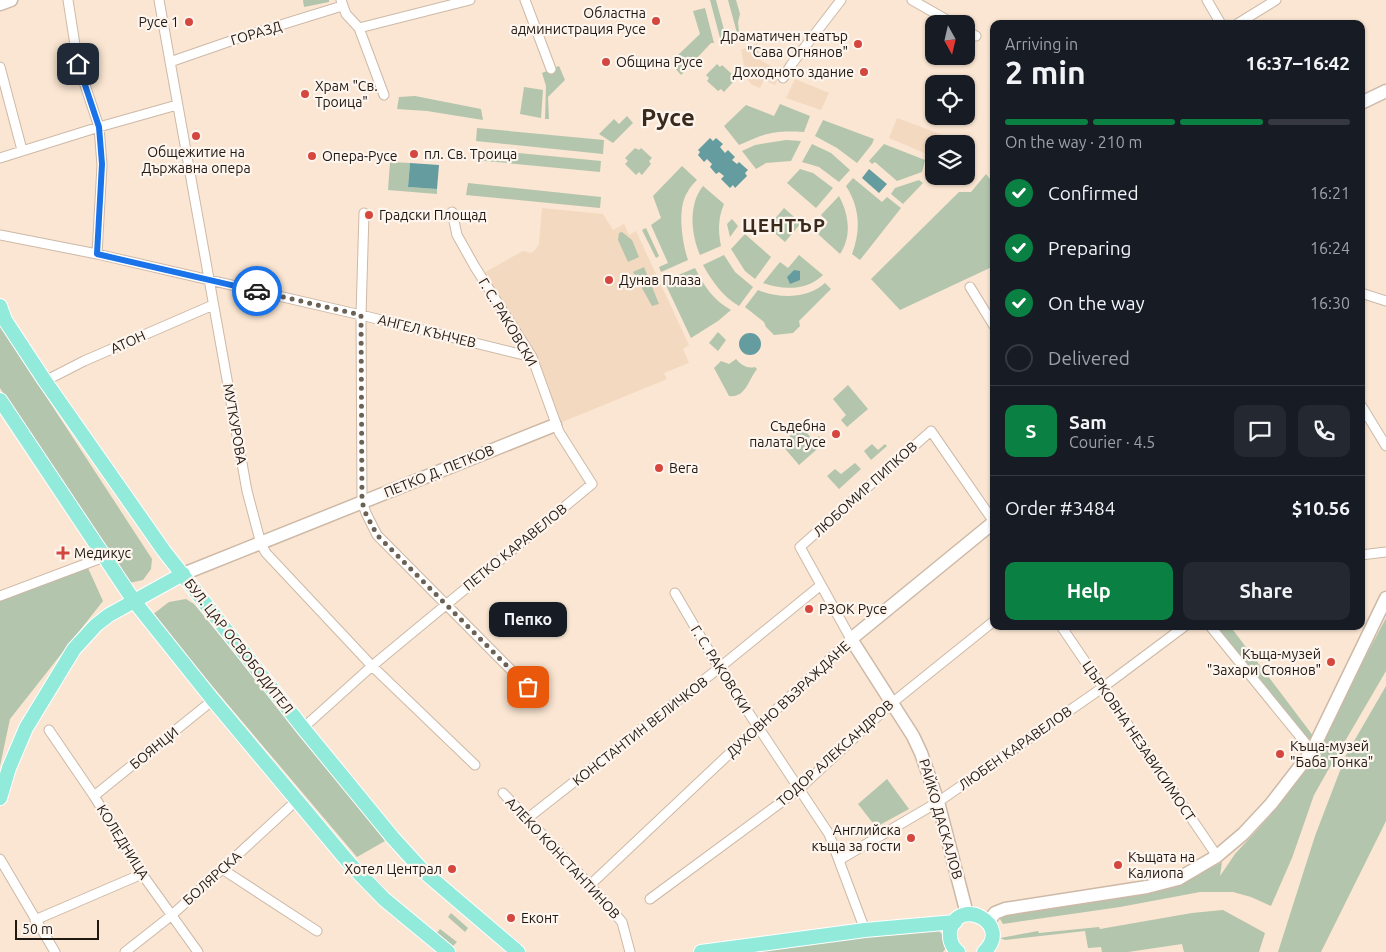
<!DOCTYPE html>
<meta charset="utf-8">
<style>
body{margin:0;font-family:Ubuntu,sans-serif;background:#242831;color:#f1f3f6;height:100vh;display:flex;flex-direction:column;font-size:19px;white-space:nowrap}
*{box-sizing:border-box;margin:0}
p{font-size:16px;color:#9ea1a6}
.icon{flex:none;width:28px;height:28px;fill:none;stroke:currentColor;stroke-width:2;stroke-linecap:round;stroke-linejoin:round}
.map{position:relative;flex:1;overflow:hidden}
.panel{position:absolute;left:990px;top:20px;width:375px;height:610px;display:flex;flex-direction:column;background:#171b24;border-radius:10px;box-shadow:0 1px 4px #0004}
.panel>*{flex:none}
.needle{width:32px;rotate:172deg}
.buttons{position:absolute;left:925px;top:15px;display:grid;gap:10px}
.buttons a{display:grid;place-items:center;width:50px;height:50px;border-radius:10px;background:#171b24;box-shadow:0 1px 4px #0004;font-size:25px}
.scale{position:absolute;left:15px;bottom:12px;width:84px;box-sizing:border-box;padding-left:5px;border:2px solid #201912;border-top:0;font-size:14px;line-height:18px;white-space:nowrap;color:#201912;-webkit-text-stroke:4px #fef5ee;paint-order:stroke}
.pin{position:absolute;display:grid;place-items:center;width:42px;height:42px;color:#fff;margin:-21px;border-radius:10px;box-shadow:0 2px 8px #0006}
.courier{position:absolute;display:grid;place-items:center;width:50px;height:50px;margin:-25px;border:4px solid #1a73e8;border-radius:50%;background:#fff;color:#222;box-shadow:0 1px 6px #0007}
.bubble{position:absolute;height:35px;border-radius:10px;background:#171b24;box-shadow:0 1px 4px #0004;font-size:16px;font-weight:700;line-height:35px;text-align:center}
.summary em{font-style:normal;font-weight:700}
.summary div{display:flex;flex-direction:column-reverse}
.summary{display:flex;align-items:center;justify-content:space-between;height:85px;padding:0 15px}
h1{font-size:32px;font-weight:700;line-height:38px}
.bar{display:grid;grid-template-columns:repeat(4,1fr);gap:8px 5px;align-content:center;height:60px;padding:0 15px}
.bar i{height:6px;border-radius:4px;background:#363941}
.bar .selected{background:#0b8043}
.bar p{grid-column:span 4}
.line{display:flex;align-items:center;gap:12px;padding:0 15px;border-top:1px solid #363941}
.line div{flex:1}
.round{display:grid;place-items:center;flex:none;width:52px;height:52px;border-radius:10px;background:#242831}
ol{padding:0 15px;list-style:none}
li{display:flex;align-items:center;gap:15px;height:55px}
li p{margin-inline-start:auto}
li .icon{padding:5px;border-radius:50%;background:#0b8043;color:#fff;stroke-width:4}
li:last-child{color:#9ea1a6}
li i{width:28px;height:28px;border:2px solid #363941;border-radius:50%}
.action{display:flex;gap:10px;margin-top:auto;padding:10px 15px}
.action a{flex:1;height:58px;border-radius:10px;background:#0b8043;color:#fff;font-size:20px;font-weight:700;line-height:58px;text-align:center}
.action a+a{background:#242831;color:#f1f3f6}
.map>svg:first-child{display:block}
.built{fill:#f3d9c0}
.green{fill:#b3c5ac}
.water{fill:#649ca0}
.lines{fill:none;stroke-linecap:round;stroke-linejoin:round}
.street-casing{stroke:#cdb9a7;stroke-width:11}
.secondary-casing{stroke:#cdb9a7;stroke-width:15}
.primary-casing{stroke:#fff;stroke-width:16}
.street{stroke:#fff;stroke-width:9}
.secondary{stroke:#fff;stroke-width:12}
.primary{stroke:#91eada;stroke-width:14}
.done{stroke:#6c6155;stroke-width:5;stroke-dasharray:0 9}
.route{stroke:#1a73e8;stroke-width:6}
.poi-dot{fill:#d5473e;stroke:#fef5ee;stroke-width:2}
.labels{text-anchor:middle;stroke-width:4.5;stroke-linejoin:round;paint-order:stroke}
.poi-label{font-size:14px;fill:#201912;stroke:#fef5ee;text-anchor:start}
.street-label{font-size:14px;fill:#201912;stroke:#fef5ee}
.district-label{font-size:19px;font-weight:bold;letter-spacing:1px;fill:#3a2a1b;stroke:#fef5ee}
.town-label{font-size:24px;font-weight:bold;fill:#3a2a1b;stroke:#fef5ee}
</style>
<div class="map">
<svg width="1386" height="952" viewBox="0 0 1386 952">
<rect width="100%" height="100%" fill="#fae6d2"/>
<path class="built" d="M757,43L760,60L773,67H778L782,70L775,85L764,80L760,88L752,85L747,79L741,50Z
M795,79L829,93L821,110L786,98Z
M897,118L943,135L940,144H934V157L889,138Z
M542,208L603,214L613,230L624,224L629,235L636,231L689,345L683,349L689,363L664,373L667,379L555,425L532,357L480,275L523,251L531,253L535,250L539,244Z"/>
<path class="green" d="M303,0H329V2L304,7Z
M710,0H716L726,37L720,38Z
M728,0H736L740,14L738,22L739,32L737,33Z
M705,8L714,43H711L681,75L675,68L683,60L678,55L700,34L693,11Z
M717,64L720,67L722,65L734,76L732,78L734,81L724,92L721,89L718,91L707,81L709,78L706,75Z
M559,66L565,80L548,97L549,119H545L546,86L542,73Z
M524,87L543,90L541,118L520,114Z
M415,96L481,109L483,120L427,111L397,109L399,97Z
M780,104L810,116L804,132C775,130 765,133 739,145L724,126L746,105L774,116Z
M627,116L633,123L613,143L599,134L614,119L619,124Z
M823,120L874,139L872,144L857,163L837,148L815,136Z
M477,128L604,140L603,154L476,141Z
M786,140L801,141L791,161L766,163L756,169L742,151L755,145Z
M812,144L831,153L850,170L839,182L819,167L802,162Z
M884,144L925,160L922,172L897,181L875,162L872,164L869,161Z
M635,148L639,150L641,148L652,158L649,161L651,164L642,175L639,172L636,175L625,164L628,161L625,158Z
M476,149L601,161L600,172L475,160Z
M390,162L410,163L408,187L437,189V194L388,190Z
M682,166L697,180C693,184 689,188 687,193C677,209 682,242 688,260L661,272L659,267L668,263L651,225L661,218L653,196Z
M800,169L813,173L833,188L816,208L787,183Z
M986,174L994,184V266L900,310L871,279L959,192H971Z
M853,178L882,202L887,197L901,208L860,260L852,254C861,230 860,208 846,186Z
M919,180L923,183L903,204L891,194L895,188Z
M468,183L601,197L600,208L466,195Z
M703,186L724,204C718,218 718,231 721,246L700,255C691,234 688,205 703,186Z
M839,196C849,215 852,236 840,254L818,234L828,222L821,215Z
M784,208L801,223L785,242L768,227Z
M732,219L738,226L730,237L727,224Z
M646,228L659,256L656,258L642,230Z
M622,232L632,240L639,257L628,262L618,240L619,233Z
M745,234L771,257L755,279L745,271L731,249Z
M724,255L735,272L753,287L739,306C722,296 712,281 703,265Z
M799,255L823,275C806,291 783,290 763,283L780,262L788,268Z
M644,267L659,304L652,306L633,272Z
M695,268C704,286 713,300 731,310L718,321L691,338L664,281Z
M825,283L831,289L799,321L800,326L793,333L774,335L766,327L764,322L745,307L758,290C779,299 807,299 825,283Z
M0,321L6,335L152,559L151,569L143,580L129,583L120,576L0,388Z
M718,332L726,340L718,351L709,343Z
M736,359C741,365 747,369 755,367L757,369C748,380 746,398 729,396L714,368L721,361L729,364Z
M848,385L868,409L847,427L841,420L846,415L833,399Z
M801,426L813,440L819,436L824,443L799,465L781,444Z
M872,444L878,450L885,444L887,446L871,460L864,451Z
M855,463L861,469L839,489L827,476L835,469L841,474Z
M88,568L103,601L10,719L0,766V601Z
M186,599L194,604L295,727L385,841L357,857L152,615L169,602Z
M1386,618V671L1327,772L1314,795L1292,858L1271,906L1251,897L1233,892H1200L1120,907L1003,924L1000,919L1006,914L1150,893L1172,888L1222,862L1220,876L1235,854L1269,817L1305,765L1311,767L1322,749L1316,745L1341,703Z
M1203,626H1230L1317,741L1313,749Z
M1386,686V821L1321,952H1278L1315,836L1346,755Z
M887,779L909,809L876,827L858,804Z
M1223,910L1265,933L1259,952H1184L1182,944L1128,952H1102L1101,947L1088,948L1085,931L1005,940L1000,938L1038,931L1039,933L1099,927L1100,929L1192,913Z
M451,913L468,928L465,932L448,917Z
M935,927L943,935L946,948L943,952H742Z
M440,929L457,942L453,946L437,933Z"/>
<path class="water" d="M710,138L713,141L716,138L723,144L720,147L725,153L728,150L735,157L732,160L737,164L739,162L748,170L745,173L747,176L735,188L733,185L730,188L721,179L724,176L719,172L716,174L710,167L712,164L707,159L704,162L698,155L700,152L698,150Z
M410,163L439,165L437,189L408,187Z
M869,169L887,184L879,193L862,178Z
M794,270L800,271V280L790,284L787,277Z
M739 344a11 11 0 1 1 22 0a11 11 0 1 1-22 0Z"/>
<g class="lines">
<defs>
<path id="street" d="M68,0L78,64L99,127L102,165L97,254
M159,0L247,491L261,544L266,553L372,666L475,765
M341,0L346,14L359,28L384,95
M525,0L551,69
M912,0L954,24
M1207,0L1221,24
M1237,24L1276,0
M359,28L470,0
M966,31L976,36
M170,62L242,37L342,6
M0,67L22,150
M783,78L791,65L841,0
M0,158L99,127L177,105
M364,213L361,315L362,501L366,513L377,535L528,687
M0,235L97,254L361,315L532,357
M970,287L994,326
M1361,293L1386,301
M45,381L84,361L213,305
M1361,405L1386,446
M1361,555L1386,552
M675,593L719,668L829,834L865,930
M0,596L104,557
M1061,626L1217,856
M1210,626L1312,751
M303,728L372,666L592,484L559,432L532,357L475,267L457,235L452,212
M49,730L94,796L142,874L198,952
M503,793L590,885L622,922L630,952
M94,796L213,700
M528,818L719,668L821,585
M0,859L55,952
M839,860L938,802L1102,688L1185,626
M222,869L317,931
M590,885L851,639L800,547L931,431L994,522
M650,899L799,789L892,703L994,621
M35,920L142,874
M125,952L172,915L296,801"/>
<path id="secondary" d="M0,4L11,0
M1361,103L1386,91
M183,574L555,425
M967,914L938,802L921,753L913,736L851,639L994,522
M988,922L995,913L1005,909L1147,887L1178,879L1217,856L1243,834L1271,804L1312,751L1386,598"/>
<path id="primary" d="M0,306L5,320L45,381L164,551L303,728L393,838L423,871L518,952
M0,400L134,601L213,700L350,864L384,899L448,952
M0,798L9,768L26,728L74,649L96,625L109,615L183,574
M701,952L865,930L955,922
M958,952C952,947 949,940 950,931C958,895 1014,924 984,952"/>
</defs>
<use href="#street" class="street-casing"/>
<use href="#secondary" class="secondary-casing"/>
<use href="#primary" class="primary-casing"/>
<use href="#street" class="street"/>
<use href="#secondary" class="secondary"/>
<use href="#primary" class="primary"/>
</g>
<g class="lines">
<path class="done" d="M257,291L361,315L362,502L366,514L377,535L528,687"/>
<path class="route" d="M78,64L99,127L102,164L97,254L257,291"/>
</g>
<g class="poi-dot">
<circle cx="656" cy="21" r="5"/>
<circle cx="189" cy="22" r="5"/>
<circle cx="858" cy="44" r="5"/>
<circle cx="606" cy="62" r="5"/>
<circle cx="864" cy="72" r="5"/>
<circle cx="305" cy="94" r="5"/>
<circle cx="196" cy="136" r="5"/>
<circle cx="414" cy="154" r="5"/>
<circle cx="312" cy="156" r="5"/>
<circle cx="369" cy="215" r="5"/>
<circle cx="609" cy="280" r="5"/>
<circle cx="836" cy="434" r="5"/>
<circle cx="659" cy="468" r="5"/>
<path d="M60.5 545.5h5v5h5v5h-5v5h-5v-5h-5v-5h5z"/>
<circle cx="809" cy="609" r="5"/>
<circle cx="1331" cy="662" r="5"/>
<circle cx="1280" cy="754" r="5"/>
<circle cx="911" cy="838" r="5"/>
<circle cx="1118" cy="865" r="5"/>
<circle cx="452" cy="869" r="5"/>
<circle cx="511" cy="918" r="5"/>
</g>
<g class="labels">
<g class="poi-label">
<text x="646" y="18" text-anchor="end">Областна<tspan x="646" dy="16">администрация Русе</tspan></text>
<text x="179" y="27" text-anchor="end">Русе 1</text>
<text x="848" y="41" text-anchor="end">Драматичен театър<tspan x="848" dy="16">"Сава Огнянов"</tspan></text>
<text x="616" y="67">Община Русе</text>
<text x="854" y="77" text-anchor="end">Доходното здание</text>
<text x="315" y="91">Храм "Св.<tspan x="315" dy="16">Троица"</tspan></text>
<text x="196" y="157" text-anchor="middle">Общежитие на<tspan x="196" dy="16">Държавна опера</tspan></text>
<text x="424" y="159">пл. Св. Троица</text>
<text x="322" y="161">Опера-Русе</text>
<text x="379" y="220">Градски Площад</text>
<text x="619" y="285">Дунав Плаза</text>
<text x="826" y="431" text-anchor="end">Съдебна<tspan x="826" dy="16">палата Русе</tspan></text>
<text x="669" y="473">Вега</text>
<text x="74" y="558">Медикус</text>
<text x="819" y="614">РЗОК Русе</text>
<text x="1321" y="659" text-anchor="end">Къща-музей<tspan x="1321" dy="16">"Захари Стоянов"</tspan></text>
<text x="1290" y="751">Къща-музей<tspan x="1290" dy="16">"Баба Тонка"</tspan></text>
<text x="901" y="835" text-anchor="end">Aнглийска<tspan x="901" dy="16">къща за гости</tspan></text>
<text x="1128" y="862">Къщата на<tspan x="1128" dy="16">Калиопа</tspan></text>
<text x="442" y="874" text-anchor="end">Хотел Централ</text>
<text x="521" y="923">Еконт</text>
</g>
<g class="street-label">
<text transform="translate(256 33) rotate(-17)" y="5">ГОРАЗД</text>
<text transform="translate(508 322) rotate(59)" y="5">Г. С. РАКОВСКИ</text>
<text transform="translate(427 331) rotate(14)" y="5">АНГЕЛ КЪНЧЕВ</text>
<text transform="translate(128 342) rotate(-24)" y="5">АТОН</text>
<text transform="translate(235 424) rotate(80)" y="5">МУТКУРОВА</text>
<text transform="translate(439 471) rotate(-22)" y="5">ПЕТКО Д. ПЕТКОВ</text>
<text transform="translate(865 489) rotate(-42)" y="5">ЛЮБОМИР ПИПКОВ</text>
<text transform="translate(515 547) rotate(-39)" y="5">ПЕТКО КАРАВЕЛОВ</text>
<text transform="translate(239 646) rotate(52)" y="5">БУЛ. ЦАР ОСВОБОДИТЕЛ</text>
<text transform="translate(721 669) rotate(58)" y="5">Г. С. РАКОВСКИ</text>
<text transform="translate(788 699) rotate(-43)" y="5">ДУХОВНО ВЪЗРАЖДАНЕ</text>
<text transform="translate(640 731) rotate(-38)" y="5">КОНСТАНТИН ВЕЛИЧКОВ</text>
<text transform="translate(1139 741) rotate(56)" y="5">ЦЪРКОВНА НЕЗАВИСИМОСТ</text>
<text transform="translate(154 748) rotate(-39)" y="5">БОЯНЦИ</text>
<text transform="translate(1015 748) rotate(-35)" y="5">ЛЮБЕН КАРАВЕЛОВ</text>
<text transform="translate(835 753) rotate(-42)" y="5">ТОДОР АЛЕКСАНДРОВ</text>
<text transform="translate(941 819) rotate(74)" y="5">РАЙКО ДАСКАЛОВ</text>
<text transform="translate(123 842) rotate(58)" y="5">КОЛЕДНИЦА</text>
<text transform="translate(563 858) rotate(47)" y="5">АЛЕКО КОНСТАНТИНОВ</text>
<text transform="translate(212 878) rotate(-42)" y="5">БОЛЯРСКА</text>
</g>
<g class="district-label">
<text x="784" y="232">ЦЕНТЪР</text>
</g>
<g class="town-label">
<text x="668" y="126">Русе</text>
</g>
</g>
</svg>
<div class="buttons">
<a><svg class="needle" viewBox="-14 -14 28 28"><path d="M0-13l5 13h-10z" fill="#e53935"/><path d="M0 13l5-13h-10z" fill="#9ea1a6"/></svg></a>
<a><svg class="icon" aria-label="locate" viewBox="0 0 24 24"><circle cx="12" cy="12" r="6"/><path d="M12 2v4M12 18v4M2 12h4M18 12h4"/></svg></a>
<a><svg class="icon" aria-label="layers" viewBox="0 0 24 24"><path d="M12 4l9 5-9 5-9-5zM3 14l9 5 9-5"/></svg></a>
</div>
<div class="scale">50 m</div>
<div class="pin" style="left:528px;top:687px;background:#ea580c"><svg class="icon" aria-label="bag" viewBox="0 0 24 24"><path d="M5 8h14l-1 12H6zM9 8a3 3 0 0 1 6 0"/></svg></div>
<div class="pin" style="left:78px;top:64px;background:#1f2937"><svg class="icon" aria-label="home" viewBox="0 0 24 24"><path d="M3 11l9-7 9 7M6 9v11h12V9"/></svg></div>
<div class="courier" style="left:257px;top:291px"><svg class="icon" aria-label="car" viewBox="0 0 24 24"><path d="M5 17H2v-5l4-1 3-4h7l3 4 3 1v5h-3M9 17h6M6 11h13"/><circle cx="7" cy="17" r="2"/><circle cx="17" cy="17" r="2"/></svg></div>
<div class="bubble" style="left:489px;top:602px;width:78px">Пепко</div>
<section class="panel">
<div class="summary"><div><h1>2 min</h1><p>Arriving in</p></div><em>16:37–16:42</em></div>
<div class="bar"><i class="selected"></i><i class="selected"></i><i class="selected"></i><i></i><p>On the way · 210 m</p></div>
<ol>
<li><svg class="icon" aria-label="check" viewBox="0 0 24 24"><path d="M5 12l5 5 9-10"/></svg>Confirmed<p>16:21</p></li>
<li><svg class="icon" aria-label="check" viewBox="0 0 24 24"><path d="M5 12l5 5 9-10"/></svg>Preparing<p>16:24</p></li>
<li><svg class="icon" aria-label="check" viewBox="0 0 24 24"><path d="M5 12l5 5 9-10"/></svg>On the way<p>16:30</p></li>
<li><i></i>Delivered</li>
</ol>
<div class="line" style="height:90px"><b class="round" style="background:#0b8043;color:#fff">S</b><div><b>Sam</b><p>Courier · 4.5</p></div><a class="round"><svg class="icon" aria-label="chat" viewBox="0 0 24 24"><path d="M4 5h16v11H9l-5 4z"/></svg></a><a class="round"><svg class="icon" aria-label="phone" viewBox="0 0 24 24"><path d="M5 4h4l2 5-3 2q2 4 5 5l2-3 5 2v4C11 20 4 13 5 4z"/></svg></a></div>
<div class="line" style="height:65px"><div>Order #3484</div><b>$10.56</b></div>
<div class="action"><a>Help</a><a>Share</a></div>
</section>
</div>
